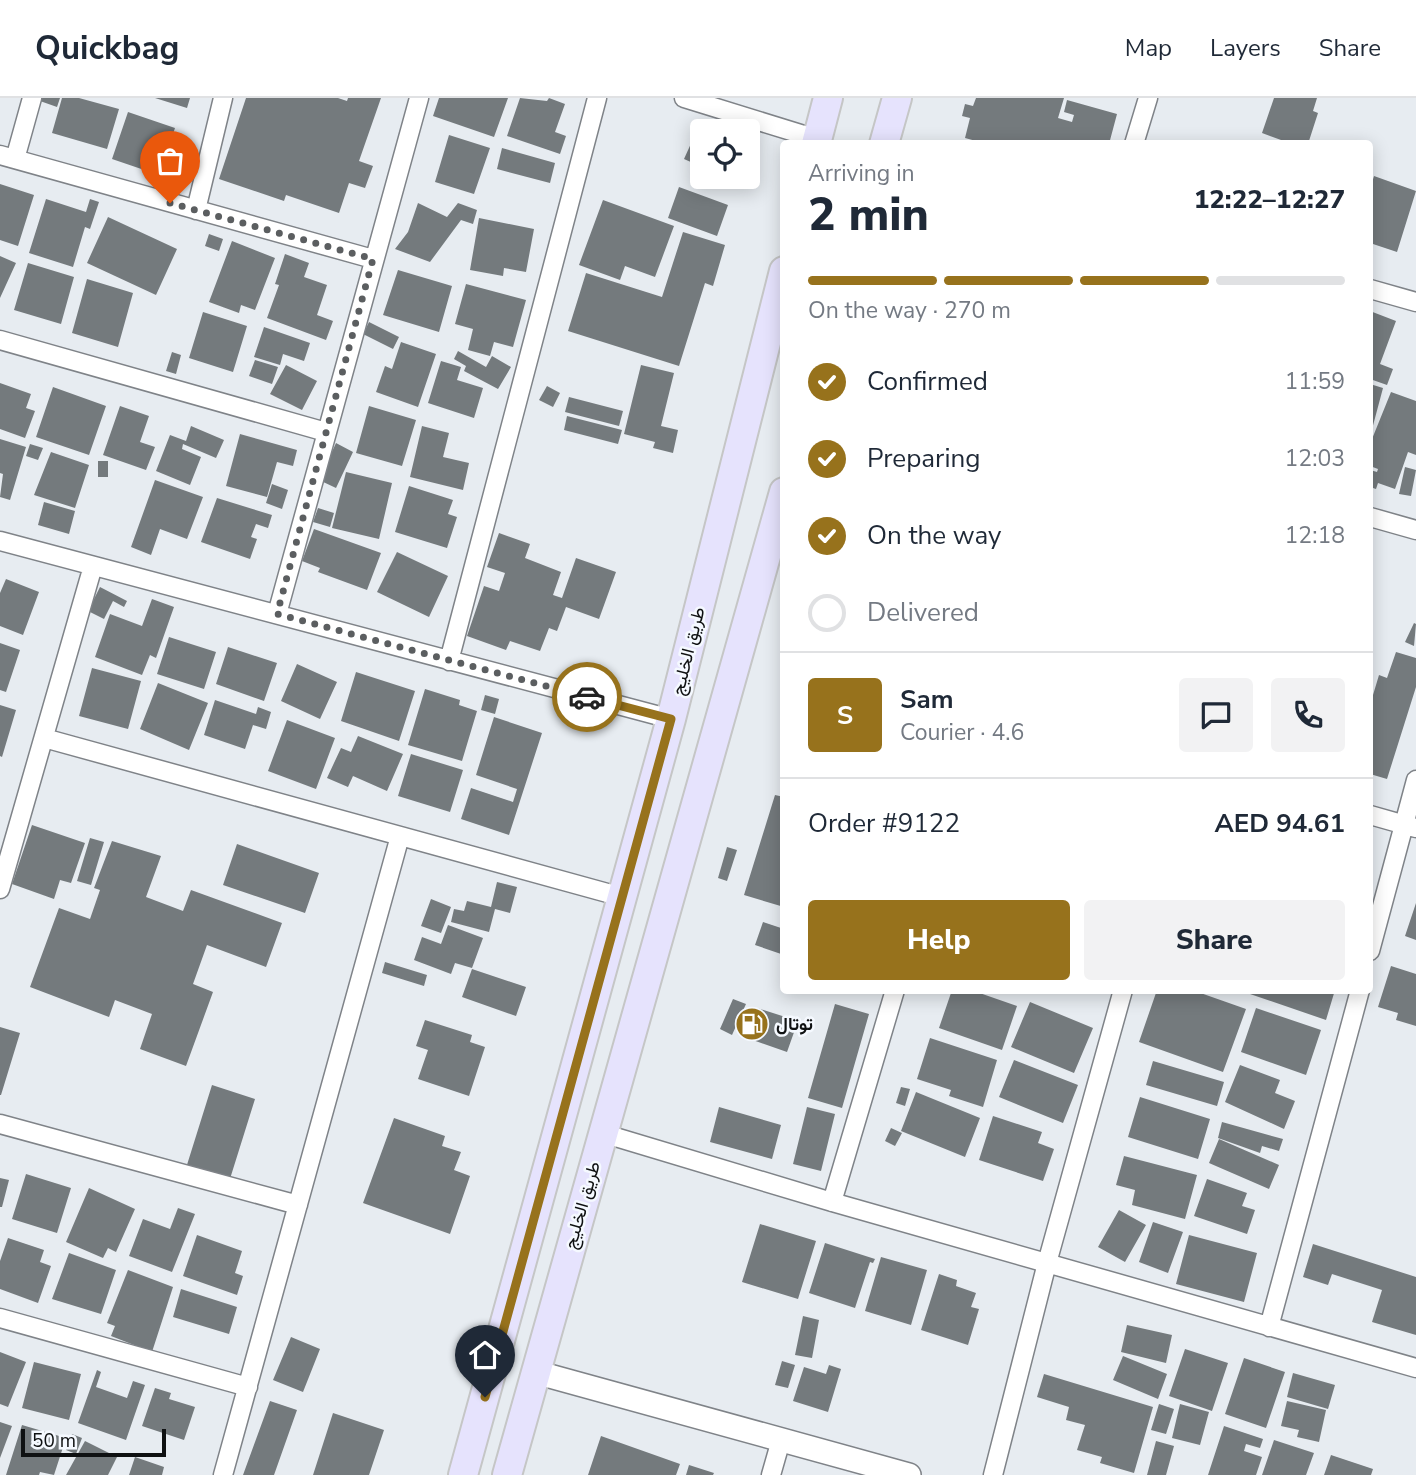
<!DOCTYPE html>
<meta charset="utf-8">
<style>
body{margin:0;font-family:"Nunito Sans",Vazirmatn,sans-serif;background:#f2f2f3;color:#1f2937;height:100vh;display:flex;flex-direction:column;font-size:26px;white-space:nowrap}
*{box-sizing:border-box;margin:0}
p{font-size:23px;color:#747a83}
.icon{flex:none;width:38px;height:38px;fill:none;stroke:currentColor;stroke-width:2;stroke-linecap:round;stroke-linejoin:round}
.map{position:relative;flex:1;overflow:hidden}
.drawer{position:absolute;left:780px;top:42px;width:593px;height:854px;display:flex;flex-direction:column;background:#fff;border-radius:7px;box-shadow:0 4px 18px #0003}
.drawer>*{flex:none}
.controls{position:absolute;left:690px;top:21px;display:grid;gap:14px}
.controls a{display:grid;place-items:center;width:70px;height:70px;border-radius:7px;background:#fff;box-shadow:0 4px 18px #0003;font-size:35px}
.scale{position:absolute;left:21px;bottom:18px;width:145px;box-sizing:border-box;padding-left:7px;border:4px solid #0f1112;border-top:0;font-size:19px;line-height:24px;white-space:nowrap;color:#0f1112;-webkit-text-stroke:5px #f5f9ff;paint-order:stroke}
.pin{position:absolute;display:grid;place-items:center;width:60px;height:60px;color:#fff;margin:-72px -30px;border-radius:50% 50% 50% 0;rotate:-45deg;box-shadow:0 0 7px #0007}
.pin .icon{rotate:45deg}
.courier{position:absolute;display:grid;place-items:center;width:70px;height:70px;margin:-35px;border:5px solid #97721c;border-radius:50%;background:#fff;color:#222;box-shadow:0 2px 9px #0007}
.headline em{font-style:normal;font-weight:800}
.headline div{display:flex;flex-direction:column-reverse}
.headline{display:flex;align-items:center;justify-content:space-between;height:119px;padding:0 28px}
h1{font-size:46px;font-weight:800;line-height:52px}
.bar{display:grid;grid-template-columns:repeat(4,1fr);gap:10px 7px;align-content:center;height:84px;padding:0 28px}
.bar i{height:9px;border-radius:5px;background:#e0e1e3}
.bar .active{background:#97721c}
.bar p{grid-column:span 4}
.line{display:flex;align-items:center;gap:18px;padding:0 28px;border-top:2px solid #e0e1e3}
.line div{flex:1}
.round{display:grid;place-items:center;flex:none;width:74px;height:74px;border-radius:7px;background:#f2f2f3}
ol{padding:0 28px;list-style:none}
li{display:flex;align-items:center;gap:21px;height:77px}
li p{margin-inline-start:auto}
li .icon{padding:7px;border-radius:50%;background:#97721c;color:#fff;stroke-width:4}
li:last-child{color:#747a83}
li i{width:38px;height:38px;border:4px solid #e0e1e3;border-radius:50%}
.primary-button{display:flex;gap:14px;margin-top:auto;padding:14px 28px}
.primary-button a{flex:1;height:80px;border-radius:7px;background:#97721c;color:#fff;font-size:28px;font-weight:800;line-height:80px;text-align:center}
.primary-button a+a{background:#f2f2f3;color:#1f2937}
header{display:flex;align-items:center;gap:42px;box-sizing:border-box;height:98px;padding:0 35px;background:#fff;border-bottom:2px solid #e0e1e3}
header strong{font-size:33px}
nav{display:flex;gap:38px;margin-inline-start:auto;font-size:24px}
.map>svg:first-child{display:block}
.building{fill:#747a7d}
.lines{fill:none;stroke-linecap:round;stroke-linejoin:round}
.minor-casing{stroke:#7f8388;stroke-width:21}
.tertiary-casing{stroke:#7f8388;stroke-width:26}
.primary-casing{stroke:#c5c6c6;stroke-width:32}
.minor{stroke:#fff;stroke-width:18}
.tertiary{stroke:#fff;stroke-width:23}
.primary{stroke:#e6e3fd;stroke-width:28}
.done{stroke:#5b5e60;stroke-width:7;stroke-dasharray:0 12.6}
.route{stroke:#97721c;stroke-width:9}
.labels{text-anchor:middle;stroke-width:5;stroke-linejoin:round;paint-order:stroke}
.street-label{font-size:18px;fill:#0f1112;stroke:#f5f9ff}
.poi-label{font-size:18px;font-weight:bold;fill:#0f1112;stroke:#f5f9ff;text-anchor:start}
</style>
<header>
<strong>Quickbag</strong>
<nav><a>Map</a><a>Layers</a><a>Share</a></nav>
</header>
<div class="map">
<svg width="1416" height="1377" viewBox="0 0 1416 1377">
<rect width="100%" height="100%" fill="#e7ecf1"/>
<path class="building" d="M41,0H60L57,9L40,3Z
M62,0H79L119,11L107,51L52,35Z
M155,0H190L187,10Z
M246,0H338L347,3L348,0H381L359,63L373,68L365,90L349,85L339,115L286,97L284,103L219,81Z
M439,0H508L494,39L433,18Z
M520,0L547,3L549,0L565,6L555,34L566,38L560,56L507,38Z
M976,0H1064L1058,20L1072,24L1074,17L1064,14L1067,2L1117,16L1109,46H987L965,40L970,20L962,18L965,6L973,8Z
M1274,0H1317L1313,13L1318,15L1308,46H1292L1262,35Z
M128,14L175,30L159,77L112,61Z
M698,30L702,32V69L684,61Z
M449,37L490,50L474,96L435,84Z
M502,50L555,65L550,85L497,71Z
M1374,78L1416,93L1397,154L1373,146L1370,152V91Z
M0,86L34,97L18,148L0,142Z
M679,89L728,107L717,138L668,120Z
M46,101L86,114L90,101L99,104L90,131L85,129L73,169L29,155Z
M603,102L674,128L655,179L625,168L620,182L579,167Z
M418,105L447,119L458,105L477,112L473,126L461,122L430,164L395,151L408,134Z
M108,119L177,151L156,197L87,165Z
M479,120L534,131L526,174L504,170L503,178L470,172Z
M683,134L725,147L713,188L705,185L679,268L568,233L586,175L662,199Z
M209,136L223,141L219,153L205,148Z
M232,143L275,160L255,212L241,207L239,215L209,204Z
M285,156L309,165L304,179L327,187L317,217L333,223L326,242L267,220L279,187L275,186Z
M0,158L16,165L0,200Z
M28,165L74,179L61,226L14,212Z
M398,172L452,188L439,234L383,217Z
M87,181L133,195L118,249L72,235Z
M466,186L526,202L513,249L494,244L490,258L468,252L473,231L455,226Z
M1370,213L1396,223L1380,266L1393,271L1387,287L1370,281Z
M203,214L247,228L233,274L189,260Z
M369,224L399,239L393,251L363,236Z
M264,229L310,245L304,263L283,256L280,267L254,259Z
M401,244L436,256L418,309L376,294L385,268L392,271Z
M458,253L486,269L492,258L511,269L498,291L464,273L466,268L454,261Z
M172,254L181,257L176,276L166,273Z
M255,262L278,269L272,286L249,278Z
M441,263L461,269L457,282L483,290L474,320L428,305Z
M286,267L317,283L302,312L270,296Z
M641,267L674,275L661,328L678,332L673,355L653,350L655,344L624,336Z
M0,285L31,296L26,310L35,313L25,340L0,331Z
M1370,286L1383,290L1371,335L1370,334Z
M547,288L560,295L553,309L539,302Z
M53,289L106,308L89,357L36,339Z
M1391,294L1416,303V357L1408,354L1395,391L1378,385L1376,391L1370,389V372L1377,374L1378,371L1370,368V346Z
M569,299L623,313L619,328L565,314Z
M120,308L149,318L140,344L155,349L146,372L103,357Z
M369,308L416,322L402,368L356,355Z
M567,318L622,332L618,346L564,332Z
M191,328L224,342L216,360L183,346L182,351L201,359L190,387L156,373L170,337L186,343Z
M422,328L449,335L443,359L469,365L463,392L410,379Z
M240,336L297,352L293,368L277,364L267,399L226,388Z
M0,341L26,349L10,402L0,399L3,376L0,375Z
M336,345L353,354L336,390L319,382Z
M30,346L43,350L38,362L26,358Z
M51,354L89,367L75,410L34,397Z
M98,363H108V379H98Z
M1405,369L1416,372L1411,398L1399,396Z
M346,374L392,385L379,441L332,430Z
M155,382L203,399L187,441L160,431L151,457L131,449Z
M272,386L288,392L282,411L266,405Z
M409,388L453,402L448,416L457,419L447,450L395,434Z
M217,400L272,417L268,430L256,426L251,439L257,441L250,461L201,444Z
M44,404L75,413L69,436L38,427Z
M318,410L334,415L330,429L313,424Z
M314,431L381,455L367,492L318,474L320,470L302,463Z
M499,435L530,446L525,460L561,474L553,497L562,500L576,460L616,474L599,521L566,509L557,533L549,530L540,553L510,543L506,552L467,538L484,488L499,493L505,475L487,469Z
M397,454L448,478L429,519L377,494Z
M6,481L39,494L23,537L0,528V495Z
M100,489L127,503L124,509L113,503L104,521L88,513Z
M152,501L174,509L156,560L150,557L142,577L95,559L110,516L142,528Z
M1414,525L1416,526L1414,548L1405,544Z
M169,539L216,554L204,591L157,576Z
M0,545L20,552L6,594L0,592Z
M228,549L277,565L264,603L216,586Z
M1396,554L1416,560V589L1387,681L1370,676V607L1379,577L1387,580Z
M297,566L337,584L320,621L281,603Z
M92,570L141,583L128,631L79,618Z
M356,574L415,593L399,643L341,623Z
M158,585L208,605L189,652L140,631Z
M425,591L460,602L459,607L477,613L462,663L408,647Z
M485,597L499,601L495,616L481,612Z
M215,602L256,616L258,609L271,614L266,631L253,627L245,651L204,637Z
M0,607L16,612L2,659L0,658Z
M494,619L542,635L509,737L461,721L471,690L513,704L517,691L476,677Z
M287,622L335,640L316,691L268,673Z
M358,638L403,656L387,693L353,678L348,689L327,680L341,650L351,654Z
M411,656L463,672L450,714L398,698Z
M775,697L784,699V809L744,797Z
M32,727L85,745L71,785L60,782L54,801L12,786Z
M90,740L104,744L91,787L77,783Z
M112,743L161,758L146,799L183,813L191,792L282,825L266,869L207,847L193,886L213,894L186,968L140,951L152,916L115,902L109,919L30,889L59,810L90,821L100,792L94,790Z
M237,746L319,775L305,815L223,787Z
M727,749L737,752L727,783L718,780Z
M497,784L517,789L510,815L495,811L489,834L451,824L454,811L464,813L467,803L491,809Z
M431,801L451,809L441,835L421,828Z
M1416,805V842L1405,838Z
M763,824L784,831V857L755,847Z
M448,827L483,840L472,870L455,865L451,876L414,862L422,839L441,846Z
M385,864L427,877L424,888L382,875Z
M1391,868L1416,876V928L1396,922L1398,915L1378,909Z
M472,871L526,889L516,918L462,899Z
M952,892H971L1017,908L1002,952L939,930Z
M1157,892H1192L1246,911L1223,974L1139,944Z
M1251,892H1335L1326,922L1250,896Z
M733,901L746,906L732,937L720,931Z
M1030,904L1093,930L1074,975L1011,949Z
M835,906L869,916L842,1010L808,1000Z
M757,910L798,923L787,954L747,940Z
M1256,910L1321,932L1306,977L1241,954Z
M425,922L472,937L470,944L485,949L469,998L418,981L428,952L416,948Z
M0,929L20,935L1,997H0Z
M930,940L997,962L983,1009L949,998L951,992L917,981Z
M1014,962L1078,987L1063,1025L999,999Z
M1153,963L1224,984L1217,1008L1146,987Z
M1240,967L1280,982L1275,995L1295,1003L1284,1031L1225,1004Z
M212,987L255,1001L229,1084L186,1070Z
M901,989L910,991L905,1008L896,1005Z
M916,994L980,1020L965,1059L901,1033Z
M1140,999L1210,1021L1198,1061L1128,1039Z
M719,1009L781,1027L772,1061L710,1044Z
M807,1009L835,1016L821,1073L793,1066Z
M993,1018L1042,1034L1038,1045L1054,1051L1043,1083L979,1062Z
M394,1020L445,1038L442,1048L461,1054L454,1072L470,1078L450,1136L363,1105Z
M1222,1024L1283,1041L1279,1053L1262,1048L1260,1055L1218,1040Z
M891,1030L902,1035L895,1048L885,1043Z
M1219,1041L1279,1067L1269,1091L1209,1065Z
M1124,1058L1197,1077L1185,1121L1132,1107L1135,1092L1116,1087Z
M26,1076L71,1090L57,1135L12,1121Z
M0,1080L9,1082L2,1109H0Z
M1207,1081L1247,1095L1242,1108L1255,1112L1247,1136L1194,1118Z
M89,1090L135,1111L116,1154L108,1150L103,1160L66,1144Z
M178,1110L195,1116L172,1174L129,1158L143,1121L170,1131Z
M1119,1112L1146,1127L1125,1164L1098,1149Z
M1153,1124L1183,1134L1168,1175L1139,1164Z
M760,1126L816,1143L798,1201L742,1184Z
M197,1137L242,1153L235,1175L243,1178L237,1197L183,1178Z
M1189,1137L1257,1155L1244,1204L1176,1186Z
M8,1140L44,1152L40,1164L51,1168L38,1205L0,1191V1163Z
M825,1145L875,1161L873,1165L870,1164L855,1210L809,1195Z
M1313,1146L1416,1179V1237L1372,1224L1382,1192L1332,1176L1328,1187L1303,1179Z
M69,1155L116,1172L101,1216L52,1201Z
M881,1159L927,1172L911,1227L865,1213Z
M128,1172L173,1189L152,1254L111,1238L115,1228L107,1225Z
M939,1176L957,1182L956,1188L976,1195L971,1209L979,1211L968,1247L921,1232Z
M181,1191L237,1209L229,1236L173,1219Z
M803,1218L819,1222L812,1260L795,1257Z
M1127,1227L1172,1237L1166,1265L1121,1254Z
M291,1239L320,1251L303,1294L273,1282Z
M1185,1251L1228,1265L1212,1313L1169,1298Z
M0,1254L26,1264L8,1309L0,1306Z
M1123,1258L1167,1276L1158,1301L1113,1282Z
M1244,1260L1285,1274L1266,1330L1225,1316Z
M782,1263L795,1267L788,1290L775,1287Z
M34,1264L81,1276L69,1322L22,1310Z
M829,1267L841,1271L828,1314L793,1303L804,1269L826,1276Z
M97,1272L101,1274L96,1289L127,1300L133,1283L145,1287L126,1342L78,1325Z
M1293,1275L1335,1287L1328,1311L1287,1299Z
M1044,1276L1153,1309L1134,1375L1100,1365L1102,1359L1077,1352L1085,1327L1066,1322L1069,1309L1037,1299Z
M155,1290L171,1295L169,1301L195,1309L184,1342L142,1328Z
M270,1303L297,1312L274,1377H243Z
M1287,1303L1326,1312L1319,1344L1297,1339L1299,1332L1281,1328Z
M1159,1306L1174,1311L1166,1336L1151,1332Z
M1180,1306L1209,1314L1200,1347L1172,1340Z
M333,1315L384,1332L369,1377H313Z
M0,1324L12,1328L0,1360Z
M22,1327L66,1340L54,1377L40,1374L39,1377H6Z
M1224,1328L1263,1341L1260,1350L1246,1346L1244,1353L1262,1359L1256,1377H1208Z
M72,1336L82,1340L76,1356L66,1352Z
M601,1338L680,1366L676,1377H588Z
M1274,1342L1314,1355L1306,1377H1262Z
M85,1343L117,1359L108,1377H66Z
M1156,1343L1174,1348L1166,1377H1147Z
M1331,1357L1373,1371L1371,1377H1324Z
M135,1359L164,1369L162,1377H129Z
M689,1367L714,1375L713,1377H686Z"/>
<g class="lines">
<defs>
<path id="minor" d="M684,0L817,41
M1134,46L1148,0
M0,57L373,161
M15,61L32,0
M196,112L223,0
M1370,191L1416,204
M0,242L326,334
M1370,419L1416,432
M0,443L671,621
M277,516L419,0
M449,563L597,0
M44,640L622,799
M1370,717L1416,730
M0,791L93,468
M1370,853L1416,682
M0,1026L298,1107
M602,1035L832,1104L1416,1270
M832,1104L895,892
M0,1220L248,1289
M1269,1229L1360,892
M223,1377L400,738
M771,1377L781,1342
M993,1377L1047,1165L1123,892"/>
<path id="tertiary" d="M535,1274L909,1377"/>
<path id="primary" d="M816,46L828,0
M884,46L897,0
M463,1377L671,621L784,173
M507,1377L784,394"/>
</defs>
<use href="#minor" class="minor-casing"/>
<use href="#tertiary" class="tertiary-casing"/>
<use href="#primary" class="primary-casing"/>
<use href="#minor" class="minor"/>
<use href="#tertiary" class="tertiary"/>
<use href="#primary" class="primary"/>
</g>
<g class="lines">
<path class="done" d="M170,105L373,161L277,516L587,599"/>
<path class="route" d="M485,1299L671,621L587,599"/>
</g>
<defs>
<symbol id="fuel-disc" viewBox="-11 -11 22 22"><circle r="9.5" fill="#97721c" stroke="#f5f9ff"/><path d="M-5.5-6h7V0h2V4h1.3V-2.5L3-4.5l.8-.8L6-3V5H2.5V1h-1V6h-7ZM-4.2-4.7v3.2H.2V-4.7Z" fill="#fff"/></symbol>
</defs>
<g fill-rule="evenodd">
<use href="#fuel-disc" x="733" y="907" width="38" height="38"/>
</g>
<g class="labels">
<g class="street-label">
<text transform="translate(688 553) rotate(-76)" y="6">طريق الخليج</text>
<text transform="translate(582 1107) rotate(-74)" y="6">طريق الخليج</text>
</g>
<g class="poi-label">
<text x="776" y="932">توتال</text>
</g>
</g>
</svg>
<div class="controls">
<a><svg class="icon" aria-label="locate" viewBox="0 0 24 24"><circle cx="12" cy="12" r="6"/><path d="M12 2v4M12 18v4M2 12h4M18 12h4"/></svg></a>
</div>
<div class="scale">50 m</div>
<div class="pin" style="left:170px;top:105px;background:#ea580c"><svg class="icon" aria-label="bag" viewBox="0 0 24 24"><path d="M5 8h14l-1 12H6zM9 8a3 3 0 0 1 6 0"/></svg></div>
<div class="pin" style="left:485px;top:1299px;background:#1f2937"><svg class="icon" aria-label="home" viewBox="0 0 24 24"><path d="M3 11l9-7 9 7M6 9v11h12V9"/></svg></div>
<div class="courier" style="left:587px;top:599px"><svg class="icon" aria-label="car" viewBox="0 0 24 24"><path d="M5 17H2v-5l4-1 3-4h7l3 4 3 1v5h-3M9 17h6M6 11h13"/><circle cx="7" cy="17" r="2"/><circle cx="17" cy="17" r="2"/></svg></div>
<section class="drawer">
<div class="headline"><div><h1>2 min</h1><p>Arriving in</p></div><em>12:22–12:27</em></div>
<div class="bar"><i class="active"></i><i class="active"></i><i class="active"></i><i></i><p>On the way · 270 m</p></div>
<ol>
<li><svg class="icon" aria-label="check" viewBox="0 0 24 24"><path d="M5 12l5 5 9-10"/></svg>Confirmed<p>11:59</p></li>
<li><svg class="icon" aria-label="check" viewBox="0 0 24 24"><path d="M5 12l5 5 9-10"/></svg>Preparing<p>12:03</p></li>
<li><svg class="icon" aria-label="check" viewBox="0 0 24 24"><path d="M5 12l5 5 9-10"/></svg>On the way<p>12:18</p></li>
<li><i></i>Delivered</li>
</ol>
<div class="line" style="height:126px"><b class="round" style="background:#97721c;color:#fff">S</b><div><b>Sam</b><p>Courier · 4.6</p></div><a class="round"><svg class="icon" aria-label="chat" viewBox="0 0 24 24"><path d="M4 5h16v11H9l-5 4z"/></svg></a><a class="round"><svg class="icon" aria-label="phone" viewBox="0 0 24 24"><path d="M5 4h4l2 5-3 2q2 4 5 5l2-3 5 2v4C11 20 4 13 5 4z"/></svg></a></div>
<div class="line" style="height:91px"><div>Order #9122</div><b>AED 94.61</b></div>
<div class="primary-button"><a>Help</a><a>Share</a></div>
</section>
</div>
